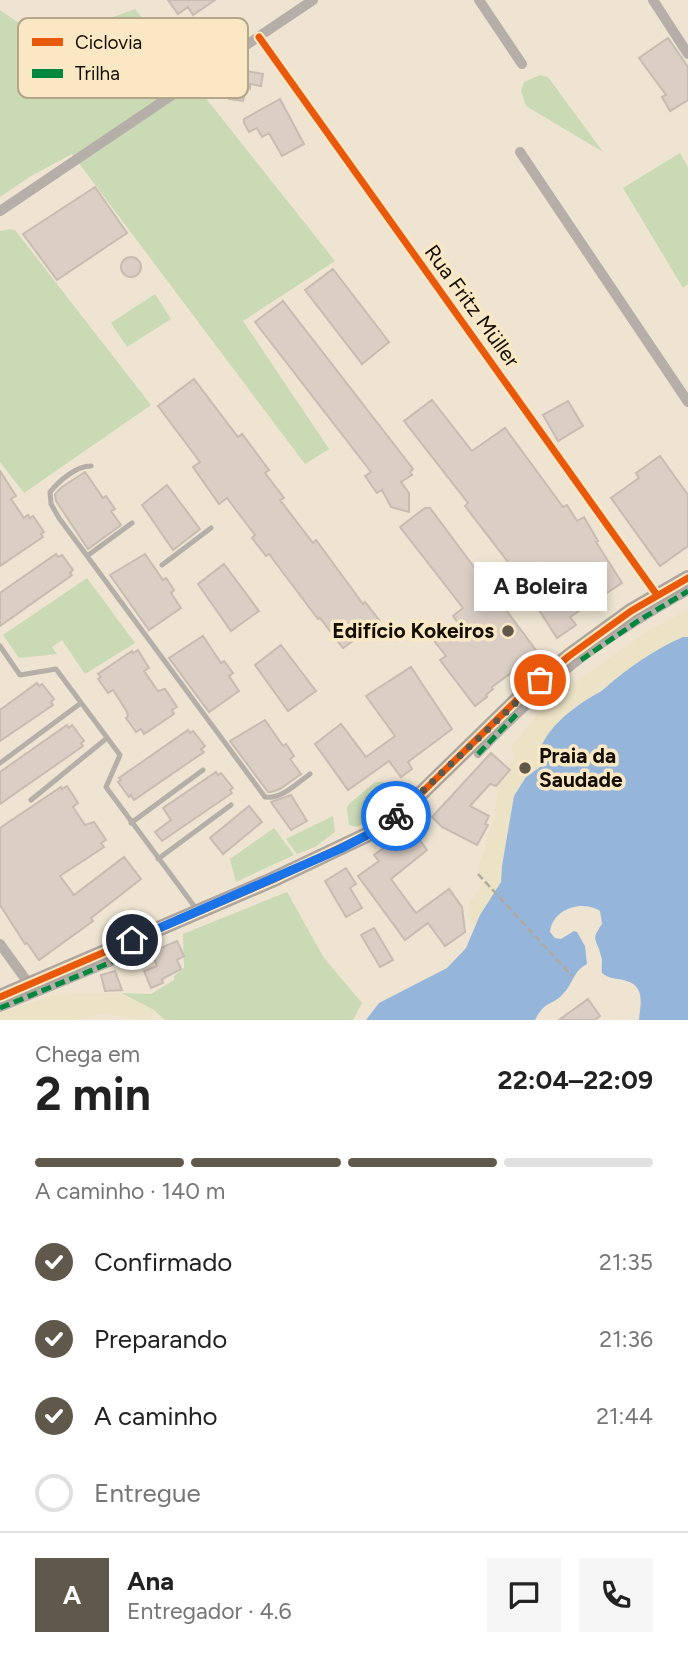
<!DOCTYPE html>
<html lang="pt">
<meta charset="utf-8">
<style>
body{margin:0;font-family:Figtree,sans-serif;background:#f6f6f6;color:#222;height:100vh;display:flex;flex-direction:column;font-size:26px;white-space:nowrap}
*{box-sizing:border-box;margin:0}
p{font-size:23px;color:#767676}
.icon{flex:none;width:38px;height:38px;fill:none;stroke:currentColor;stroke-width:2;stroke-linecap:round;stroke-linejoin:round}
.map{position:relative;height:1020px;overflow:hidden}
.panel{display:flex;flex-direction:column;background:#fff;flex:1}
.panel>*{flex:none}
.pin{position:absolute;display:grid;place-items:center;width:60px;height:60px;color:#fff;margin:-30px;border:4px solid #fff;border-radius:50%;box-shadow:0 2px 7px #0007}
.courier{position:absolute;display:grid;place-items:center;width:70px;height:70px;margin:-35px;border:5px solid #1a73e8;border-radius:50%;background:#fff;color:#222;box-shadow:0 2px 9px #0007}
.bubble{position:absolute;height:49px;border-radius:0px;background:#fff;box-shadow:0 4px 10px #0003;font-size:23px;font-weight:700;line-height:49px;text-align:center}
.summary em{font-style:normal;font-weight:700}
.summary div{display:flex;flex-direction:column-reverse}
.summary{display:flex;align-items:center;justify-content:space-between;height:119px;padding:0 35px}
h1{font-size:46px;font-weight:700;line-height:52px}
.bar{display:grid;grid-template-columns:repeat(4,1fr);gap:10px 7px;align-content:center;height:84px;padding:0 35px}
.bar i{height:9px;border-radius:5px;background:#e0e0e0}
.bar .active{background:#60584b}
.bar p{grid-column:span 4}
.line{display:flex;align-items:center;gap:18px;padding:0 35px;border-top:2px solid #e0e0e0}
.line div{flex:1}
.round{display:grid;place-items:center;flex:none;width:74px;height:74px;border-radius:0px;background:#f6f6f6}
ol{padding:0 35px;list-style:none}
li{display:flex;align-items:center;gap:21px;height:77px}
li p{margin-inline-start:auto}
li .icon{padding:7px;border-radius:50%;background:#60584b;color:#fff;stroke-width:4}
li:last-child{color:#767676}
li i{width:38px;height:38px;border:4px solid #e0e0e0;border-radius:50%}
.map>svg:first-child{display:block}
.green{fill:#c9dab5}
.sand{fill:#ece2c5}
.water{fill:#95b6da}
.building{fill:#dbcfc5;stroke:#c8bbb2;stroke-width:2}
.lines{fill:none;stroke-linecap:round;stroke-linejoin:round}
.path{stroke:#b0a9a2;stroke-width:2.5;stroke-dasharray:7 3.5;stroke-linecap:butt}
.service{stroke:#b5aea9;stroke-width:5}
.pedestrian{stroke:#b5aea9;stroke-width:8}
.minor{stroke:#b5aea9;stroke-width:10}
.primary{stroke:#ada59e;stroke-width:16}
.quiet{stroke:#00873e;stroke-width:5;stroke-dasharray:10 5;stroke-linecap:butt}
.cycleway-casing{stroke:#fae8c5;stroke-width:11}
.cycleway{stroke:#e8590c;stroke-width:7}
.done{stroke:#60584b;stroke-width:7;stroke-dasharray:0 12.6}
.route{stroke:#1a73e8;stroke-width:9}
.poi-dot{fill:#60584b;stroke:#fae8c5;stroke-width:2.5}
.labels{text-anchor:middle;stroke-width:7;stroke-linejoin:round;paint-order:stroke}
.street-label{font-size:21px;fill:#130d03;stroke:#fae8c5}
.poi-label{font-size:21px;font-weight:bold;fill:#130d03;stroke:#fae8c5;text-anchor:end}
.key{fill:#fae8c5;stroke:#b5a68b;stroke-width:2}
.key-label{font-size:19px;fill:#130d03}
</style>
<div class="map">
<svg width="688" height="1020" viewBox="0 0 688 1020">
<rect width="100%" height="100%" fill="#eee4d1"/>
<path class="green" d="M135,9L335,261L243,321L329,449L305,464L72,154L31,176L0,197V10L29,30L73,32Z
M540,75L548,77L603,152L526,106L521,91L524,82Z
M680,153L688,167V284L683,288L623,188Z
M10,229L15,230L151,405L24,493L0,462V231Z
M155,294L171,319L127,347L111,323Z
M87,578L135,643L85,674L62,640L52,647L57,654L19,658L3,635Z
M375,782H384L388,787C388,808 373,817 357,827L349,825L347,808L349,804Z
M333,816L335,832L315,847L297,854L286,839Z
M274,828L294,855L236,882L230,859Z
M287,892L324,958L362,1003L353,1020H165L154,1010L121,993L151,994L174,980V976L184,968L183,934Z"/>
<path class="sand" d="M688,610V637L662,647L571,710L545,740L540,754L544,759L543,765L526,777L513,801L501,882L475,927L468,918L469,904L481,887L479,865L495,816L498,786L512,772L508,765L515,756L512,746L545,704L648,631Z
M121,993L154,1010L152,1020H138L104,1013L74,1020H0V1013L57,994Z"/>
<path class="water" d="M683,637H688V1020H639C640,1005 647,985 623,980C615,978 609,979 602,973C601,968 603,961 601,956C597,939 590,941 602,924L600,911C582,899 552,909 550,932L555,938L561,939L574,931L577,932L585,946L587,964C573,971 573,984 563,994C552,1006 545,1000 535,1020H366L379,1003L447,968L466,948L480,915L501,882L502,866L514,796L526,777L543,765L544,759L539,752C547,728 570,710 591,697C595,694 601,692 605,688C628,668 655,649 683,637Z"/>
<path class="building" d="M168,0H215L193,15L188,7L178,14Z
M668,38L688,67V100L670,111L662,97L666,95L639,58Z
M241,70L263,74L261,86L250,84V89L246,88L243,101L229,99L233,75Z
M280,99L304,144L282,156L269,133L262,137L257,128L249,132L244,123V119Z
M95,187L127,233L57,280L23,234Z
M121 267a10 10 0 1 1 20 0a10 10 0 1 1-20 0Z
M333,269L389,342L362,364L305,290Z
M283,301L413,469L410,472L412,475L401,482L409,493V512L391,507L382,490L377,493L365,476L371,472L255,322Z
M194,379L238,437L242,434L269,470L265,473L284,498L280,500L313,543L316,540L363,604L365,602L380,621L343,648L320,618L318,619L269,554L266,556L252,538L255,535L227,498L219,504L193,467L200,462L158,406Z
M432,400L472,451L505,428L563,507L567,505L577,521L584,517L598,541L596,542L622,583L570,617L576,625L557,638L532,599L556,583L543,563L521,579L465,506L468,503L404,421Z
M568,401L583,426L558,441L543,415Z
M660,456L688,495V546L660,566L611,498L639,478L636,473Z
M0,471L16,496L11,499L24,518L28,515L30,518L33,516L44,532L41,534L43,537L0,566Z
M85,472L103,498L106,496L115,509L111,511L121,525L88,549L56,501L55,494L62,487Z
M167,485L200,529L173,550L142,505Z
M425,508H430L538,653L492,687L493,689L486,695L487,697L475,706L440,660L446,656L435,642L459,624L453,616L463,608L400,527Z
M56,554L58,557L62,555L73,570L70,573L72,575L0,626V593Z
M145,554L163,580L166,578L174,590L171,593L181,608L149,630L110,575Z
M224,564L259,611L231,631L198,584Z
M203,636L221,663L224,661L233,673L229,676L239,691L209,712L169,658Z
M281,645L316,691L288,711L255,665Z
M138,650L149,668L144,671L158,691L165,689L177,707L172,710L174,714L144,734L141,729L136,732L126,718L128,716L127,712L113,690L108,693L98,679L101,677L98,674L132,651L133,653Z
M411,667L452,729L408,762L412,769L401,777L389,761L348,790L315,744L341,724L366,757L395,736L366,696Z
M37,683L39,686L42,684L54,699L51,702L53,705L0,741V710Z
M265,720L283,746L286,744L294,756L290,759L301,774L280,789L271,792H268L230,741Z
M67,725L69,728L72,725L84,741L81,743L83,746L0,804V772Z
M188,730L190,733L193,731L205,746L201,749L204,752L134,800L131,795L129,797L118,782L121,780L119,778Z
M491,753L510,770L496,786L490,784L470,806L489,816L485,824L488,825L477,845L442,827L432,817Z
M216,772L218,775L221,773L233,788L230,790L232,793L162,841L155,832L171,820L163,808Z
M67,786L78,803L73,807L85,825L94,822L106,840L101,843L104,847L60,876L74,895L124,857L141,879L91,918L93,921L39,960L27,943L25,944L0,905V828L61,787L62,789Z
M291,795L307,821L291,830L271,802Z
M249,806L262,822L223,854L210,838Z
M414,832L427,850L391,879L416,913L449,889L462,907L465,932L445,946L428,923L405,940L358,876L379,861L374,855L391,843L394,848Z
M346,868L356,884L350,888L362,908L346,917L325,881Z
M374,928L393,960L380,967L361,935Z
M177,941L184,956L177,960L181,969L162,979L163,983L151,988L144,971L157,966L151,952Z
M115,971L122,990L105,991L101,975Z
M588,999L600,1016L595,1020H559Z"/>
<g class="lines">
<path class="path" d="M478,874L572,976"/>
<path class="service" d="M91,466C76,466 59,481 50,492L51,504L59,518L265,797C281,800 297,783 310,774
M87,556L132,523
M162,565L211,528
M0,646L20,675L56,669L120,755L106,787L197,910
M0,763L81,703
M31,800L107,738
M131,823L203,770
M158,859L231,805"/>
<path class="pedestrian" d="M478,754C508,723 539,692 573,665C609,637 649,614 688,591
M0,1008L114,961"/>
<path class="minor" d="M479,0L522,64
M653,0L688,54
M259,37L657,595
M520,152L688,402
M0,211L313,0
M0,944L29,984"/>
<path class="primary" d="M0,997L272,880L375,831L404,810L520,697L569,656L631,611L688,578"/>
<path class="quiet" d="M581,660L638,621L688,591
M478,754L517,714
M0,1008L114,961"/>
<defs>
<path id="cycleway" d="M259,37L657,595
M0,997L272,880L375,831L404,810L520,697L569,656L631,611L688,578"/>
</defs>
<use href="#cycleway" class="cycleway-casing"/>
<use href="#cycleway" class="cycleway"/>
</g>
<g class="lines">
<path class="done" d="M396,816L540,680"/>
<path class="route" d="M132,940L340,849L375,831L396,816"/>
</g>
<g class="poi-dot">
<circle cx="508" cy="631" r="7"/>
<circle cx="525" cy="768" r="7"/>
</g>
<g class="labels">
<g class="street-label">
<text transform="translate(472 306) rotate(54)" y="7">Rua Fritz Müller</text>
</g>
<g class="poi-label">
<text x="494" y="638">Edifício Kokeiros</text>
<text x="539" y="763" text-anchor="start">Praia da<tspan x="539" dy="24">Saudade</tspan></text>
</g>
</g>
<rect x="18" y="18" width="230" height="80" rx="10" class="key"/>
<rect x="32" y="38" width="31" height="8" fill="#e8590c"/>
<rect x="32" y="69" width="31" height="9" fill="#00873e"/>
<g class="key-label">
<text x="75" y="49">Ciclovia</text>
<text x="75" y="80">Trilha</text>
</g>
</svg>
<div class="pin" style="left:540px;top:680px;background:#ea580c"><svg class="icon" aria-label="bag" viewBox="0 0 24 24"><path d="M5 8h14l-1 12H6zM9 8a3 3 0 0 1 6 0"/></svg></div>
<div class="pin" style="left:132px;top:940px;background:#1f2937"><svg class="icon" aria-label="home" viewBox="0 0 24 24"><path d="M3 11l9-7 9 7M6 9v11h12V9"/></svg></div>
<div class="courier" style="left:396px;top:816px"><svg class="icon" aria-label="bike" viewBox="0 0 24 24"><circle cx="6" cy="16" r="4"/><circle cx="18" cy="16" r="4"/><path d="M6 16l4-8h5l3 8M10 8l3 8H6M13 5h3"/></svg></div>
<div class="bubble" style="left:474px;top:562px;width:133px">A Boleira</div>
</div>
<section class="panel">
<div class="summary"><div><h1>2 min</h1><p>Chega em</p></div><em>22:04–22:09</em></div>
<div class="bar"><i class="active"></i><i class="active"></i><i class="active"></i><i></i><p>A caminho · 140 m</p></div>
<ol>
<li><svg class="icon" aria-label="check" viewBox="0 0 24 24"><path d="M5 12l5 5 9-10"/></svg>Confirmado<p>21:35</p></li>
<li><svg class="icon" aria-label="check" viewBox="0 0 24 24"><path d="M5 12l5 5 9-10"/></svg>Preparando<p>21:36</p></li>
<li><svg class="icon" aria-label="check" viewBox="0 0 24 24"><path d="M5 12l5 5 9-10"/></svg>A caminho<p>21:44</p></li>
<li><i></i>Entregue</li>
</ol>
<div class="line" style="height:126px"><b class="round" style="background:#60584b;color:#fff">A</b><div><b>Ana</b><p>Entregador · 4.6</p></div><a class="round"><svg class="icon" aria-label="chat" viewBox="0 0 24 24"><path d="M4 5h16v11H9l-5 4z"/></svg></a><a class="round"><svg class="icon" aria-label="phone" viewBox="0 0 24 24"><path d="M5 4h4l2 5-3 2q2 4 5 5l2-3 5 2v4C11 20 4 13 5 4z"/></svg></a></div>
</section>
